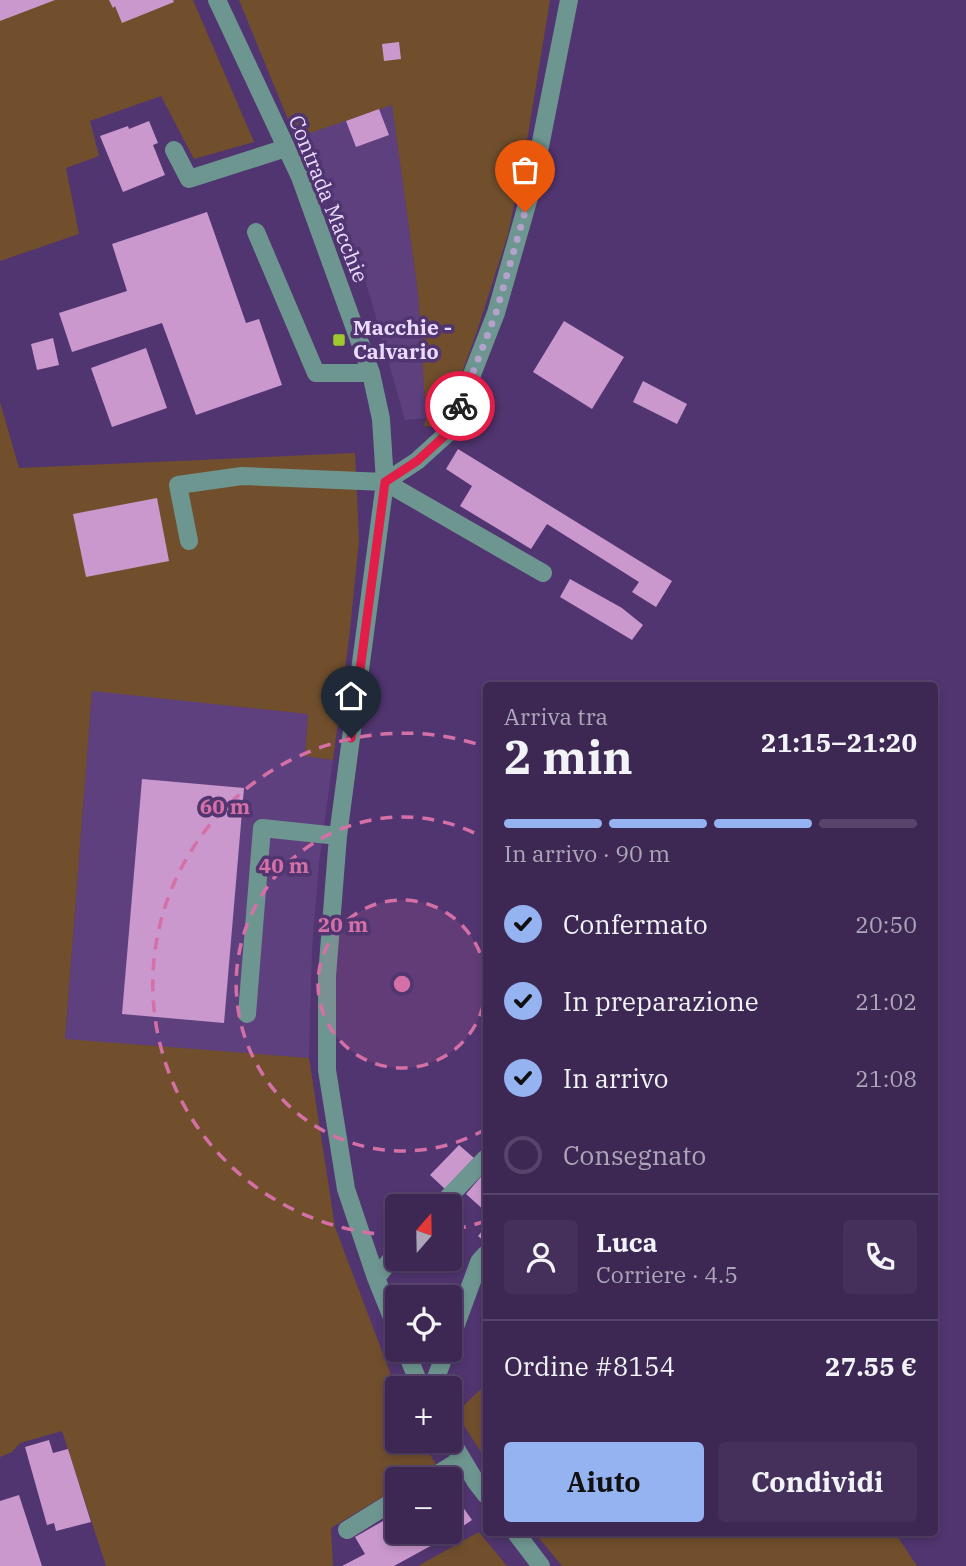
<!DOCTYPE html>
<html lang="it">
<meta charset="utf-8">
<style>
body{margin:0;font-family:"IBM Plex Serif",serif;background:#44305a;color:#f1f3f6;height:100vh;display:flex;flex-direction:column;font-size:26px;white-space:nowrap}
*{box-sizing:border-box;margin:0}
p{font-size:23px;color:#ada6b8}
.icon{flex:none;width:38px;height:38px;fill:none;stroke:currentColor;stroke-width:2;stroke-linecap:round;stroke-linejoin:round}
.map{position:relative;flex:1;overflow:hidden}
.side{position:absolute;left:483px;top:682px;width:455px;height:854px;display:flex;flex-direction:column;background:#3d2854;border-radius:7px;box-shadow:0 4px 10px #0003,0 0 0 2px #56446b}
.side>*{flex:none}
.needle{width:46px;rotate:20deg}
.tools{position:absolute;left:385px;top:1194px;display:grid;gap:14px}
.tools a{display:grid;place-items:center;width:77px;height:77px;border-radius:7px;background:#3d2854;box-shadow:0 4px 10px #0003,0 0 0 2px #56446b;font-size:35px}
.pin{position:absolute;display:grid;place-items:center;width:60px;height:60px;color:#fff;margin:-72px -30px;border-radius:50% 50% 50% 0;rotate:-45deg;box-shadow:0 0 7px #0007}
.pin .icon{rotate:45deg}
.courier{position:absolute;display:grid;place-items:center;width:70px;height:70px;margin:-35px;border:5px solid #e11d48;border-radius:50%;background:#fff;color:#222;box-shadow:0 2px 9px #0007}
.headline em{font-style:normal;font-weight:700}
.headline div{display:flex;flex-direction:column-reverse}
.headline{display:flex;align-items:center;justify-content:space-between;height:119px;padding:0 21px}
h1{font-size:46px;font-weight:700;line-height:52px}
.bar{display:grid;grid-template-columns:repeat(4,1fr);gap:10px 7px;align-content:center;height:84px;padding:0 21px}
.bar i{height:9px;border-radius:5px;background:#56446b}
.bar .on{background:#95b2f1}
.bar p{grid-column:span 4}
.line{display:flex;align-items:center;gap:18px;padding:0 21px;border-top:2px solid #56446b}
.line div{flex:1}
.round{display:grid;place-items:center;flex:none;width:74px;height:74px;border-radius:7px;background:#44305a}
ol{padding:0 21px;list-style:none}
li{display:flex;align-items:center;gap:21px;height:77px}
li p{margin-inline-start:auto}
li .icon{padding:7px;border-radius:50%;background:#95b2f1;color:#111;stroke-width:4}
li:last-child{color:#ada6b8}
li i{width:38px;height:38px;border:4px solid #56446b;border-radius:50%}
.cta{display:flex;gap:14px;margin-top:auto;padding:14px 21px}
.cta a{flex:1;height:80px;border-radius:7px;background:#95b2f1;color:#111;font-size:28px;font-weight:700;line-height:80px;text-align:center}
.cta a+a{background:#44305a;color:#f1f3f6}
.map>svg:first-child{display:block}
.built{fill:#5e407f}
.green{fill:#714f2d}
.building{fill:#cb98ce}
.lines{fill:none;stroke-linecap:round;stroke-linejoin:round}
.minor{stroke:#6e9690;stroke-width:18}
.done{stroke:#b4a2cd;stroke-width:7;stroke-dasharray:0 12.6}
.route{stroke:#e11d48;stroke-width:9}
.ring{fill:none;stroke:#d470a5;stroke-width:3.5;stroke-dasharray:12 9}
.poi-dot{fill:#9fca2c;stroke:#513570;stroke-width:2.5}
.labels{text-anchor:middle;stroke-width:7;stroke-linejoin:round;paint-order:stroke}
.street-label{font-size:21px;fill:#eadcff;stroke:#513570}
.poi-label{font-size:21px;font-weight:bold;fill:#eadcff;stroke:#513570;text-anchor:start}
.centre{fill:#d470a5;stroke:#513570;stroke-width:3.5}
.ring-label{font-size:21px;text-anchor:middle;font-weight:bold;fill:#d470a5;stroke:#513570;stroke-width:7;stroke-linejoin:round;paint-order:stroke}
</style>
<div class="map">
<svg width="966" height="1566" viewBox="0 0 966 1566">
<rect width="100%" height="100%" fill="#513570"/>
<path class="built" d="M392,104L418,293L426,418L405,420L368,289L307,134Z
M92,690L308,714L305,755L333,760L319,863L312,948L309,1058L65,1040Z"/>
<path class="green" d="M0,0H193L254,142L194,159L161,96L90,121L99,156L66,168L79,234L0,261Z
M239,0H550L525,153L508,234L477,331L445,420L434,427L424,426L426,418L418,293L392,105L307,134H294Z
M0,402L19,468L355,453L359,540L349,639L333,760L305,756L308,714L92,691L65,1039L309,1058L335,1227L397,1391V1440H421L436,1464L412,1479H397V1488L331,1528L333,1566H106L62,1431L20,1443L12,1452L0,1457Z
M486,1384V1460L456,1413Z
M479,1532L507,1566H418Z
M535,1533H895L917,1566H562Z"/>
<path class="building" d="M0,0H55L0,21Z
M109,0H173L174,2L122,23L115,6L113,8Z
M399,42L401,59L384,61L382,44Z
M379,109L389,135L356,147L346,121Z
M149,121L158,143L153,145L165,175L123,192L100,136L128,126L129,129Z
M207,212L246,323L259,319L282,385L196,415L162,323L72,352L59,313L127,291L112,244Z
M564,321L624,357L592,409L533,372Z
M53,338L59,365L37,370L31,344Z
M146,348L167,408L112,427L91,368Z
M643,381L687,404L677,424L633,402Z
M458,449L672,581L656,607L632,592L639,582L547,524L531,549L460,506L472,486L446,469Z
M157,498L169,561L86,577L73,514Z
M570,579L622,608L643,625L632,640L560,597Z
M142,779L244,788L224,1023L122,1014Z
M459,1145L474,1158L445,1189L430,1175Z
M486,1171V1212L466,1194Z
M486,1226V1243L478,1236Z
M49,1440L53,1453L68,1449L91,1522L56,1531L54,1523L47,1525L25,1447Z
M450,1489L472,1520L447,1537L394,1566H342L365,1554L355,1537L397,1513V1531H450Z
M19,1495L42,1566H0V1501Z"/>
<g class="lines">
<path class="minor" d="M217,0L300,177L371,373L381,419L385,482L338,836L327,976V1070L346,1189L376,1278L397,1330
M174,150L189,179L286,148
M256,232L316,373H371
M385,482L417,461L450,431L496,313L532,187L569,0
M189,541L178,485L242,476L385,482L543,573
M247,1014L262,828L338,836
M440,1206L486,1158
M376,1278L397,1252
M450,1341L479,1262L486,1254
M405,1349L421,1388
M432,1388L447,1349
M450,1439L476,1482L486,1495
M430,1479L462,1459
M347,1530L397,1499
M516,1533L541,1566"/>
</g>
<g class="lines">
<path class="done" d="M460,406L496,313L525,212"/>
<path class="route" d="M351,738L385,482L417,461L450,431L460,406"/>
</g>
<circle cx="402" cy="984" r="84" fill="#d470a5" fill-opacity=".12"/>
<g class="ring">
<circle cx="402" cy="984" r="84"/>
<path d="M486 1129A167 167 0 1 1 486 839"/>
<path d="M486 1221A251 251 0 0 1 450 1230M395 1235A251 251 0 1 1 486 747"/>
</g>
<rect class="poi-dot" x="332" y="333" width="14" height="14" rx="3.5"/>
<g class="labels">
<g class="street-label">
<text transform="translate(328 199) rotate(68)" y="7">Contrada Macchie</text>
</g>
<g class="poi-label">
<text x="353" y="335">Macchie -<tspan x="353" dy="24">Calvario</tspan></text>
</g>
</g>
<circle cx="402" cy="984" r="10" class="centre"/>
<g class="ring-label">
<text x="225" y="814">60 m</text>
<text x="284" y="873">40 m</text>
<text x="343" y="932">20 m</text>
</g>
</svg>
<div class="tools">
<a><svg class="needle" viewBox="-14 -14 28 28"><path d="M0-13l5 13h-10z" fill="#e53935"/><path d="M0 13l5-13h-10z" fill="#ada6b8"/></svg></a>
<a><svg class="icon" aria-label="locate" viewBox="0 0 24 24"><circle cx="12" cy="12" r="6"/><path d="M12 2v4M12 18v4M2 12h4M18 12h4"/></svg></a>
<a>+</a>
<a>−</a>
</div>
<div class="pin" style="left:525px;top:212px;background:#ea580c"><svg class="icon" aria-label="bag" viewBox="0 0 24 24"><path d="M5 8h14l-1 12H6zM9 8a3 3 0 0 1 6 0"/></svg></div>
<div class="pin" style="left:351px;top:738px;background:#1f2937"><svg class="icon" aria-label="home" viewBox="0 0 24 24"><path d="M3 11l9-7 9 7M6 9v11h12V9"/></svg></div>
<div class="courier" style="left:460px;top:406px"><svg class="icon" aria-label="bike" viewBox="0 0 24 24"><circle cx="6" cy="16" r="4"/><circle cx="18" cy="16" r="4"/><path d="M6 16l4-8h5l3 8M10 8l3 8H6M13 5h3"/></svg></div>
<section class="side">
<div class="headline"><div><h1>2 min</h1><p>Arriva tra</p></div><em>21:15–21:20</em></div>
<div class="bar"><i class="on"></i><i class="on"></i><i class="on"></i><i></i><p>In arrivo · 90 m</p></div>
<ol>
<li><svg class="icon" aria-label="check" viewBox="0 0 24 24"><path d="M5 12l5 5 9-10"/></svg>Confermato<p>20:50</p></li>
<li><svg class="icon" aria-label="check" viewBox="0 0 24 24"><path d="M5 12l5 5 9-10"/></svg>In preparazione<p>21:02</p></li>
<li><svg class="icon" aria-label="check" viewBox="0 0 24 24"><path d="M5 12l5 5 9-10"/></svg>In arrivo<p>21:08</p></li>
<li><i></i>Consegnato</li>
</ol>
<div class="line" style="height:126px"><a class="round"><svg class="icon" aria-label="person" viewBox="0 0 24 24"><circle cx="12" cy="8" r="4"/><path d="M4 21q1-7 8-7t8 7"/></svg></a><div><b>Luca</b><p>Corriere · 4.5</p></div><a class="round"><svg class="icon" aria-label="phone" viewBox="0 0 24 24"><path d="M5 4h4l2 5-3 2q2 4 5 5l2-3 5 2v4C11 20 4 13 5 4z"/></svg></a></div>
<div class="line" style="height:91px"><div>Ordine #8154</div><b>27.55 €</b></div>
<div class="cta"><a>Aiuto</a><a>Condividi</a></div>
</section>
</div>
